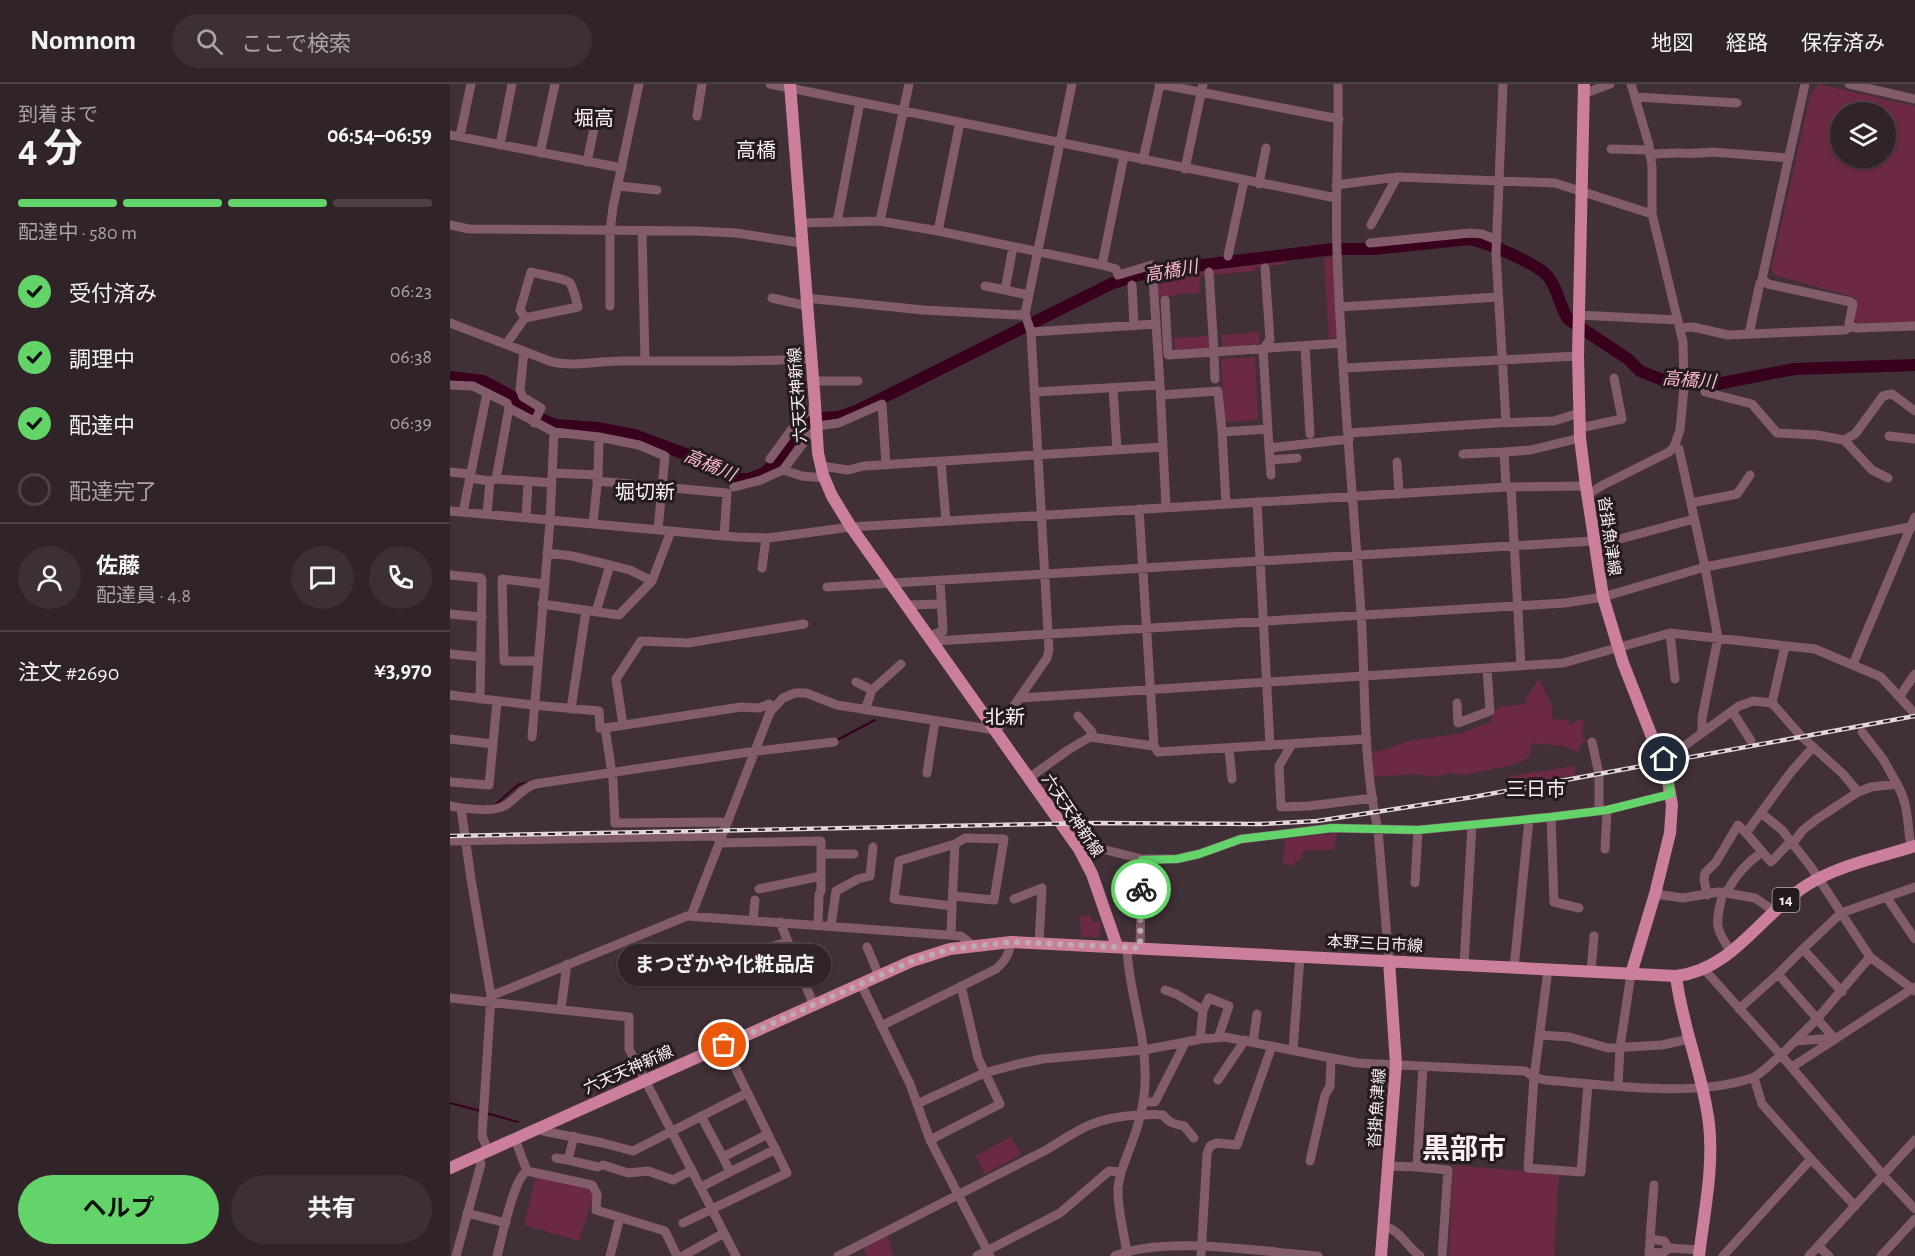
<!DOCTYPE html>
<html lang="ja">
<meta charset="utf-8">
<style>
body{margin:0;font-family:"Alegreya Sans","Noto Sans JP",sans-serif;background:#3d3035;color:#f1f3f6;height:100vh;display:flex;flex-direction:column;font-size:22px;white-space:nowrap}
*{box-sizing:border-box;margin:0}
p{font-size:20px;color:#a8a4a8}
.icon{flex:none;width:33px;height:33px;fill:none;stroke:currentColor;stroke-width:2;stroke-linecap:round;stroke-linejoin:round}
.map{position:relative;flex:1;overflow:hidden}
.drawer{display:flex;flex-direction:column;background:#312429;width:450px}
.drawer>*{flex:none}
.tools{position:absolute;left:1380px;top:18px;display:grid;gap:12px}
.tools a{display:grid;place-items:center;width:66px;height:66px;border-radius:50%;background:#312429;box-shadow:0 2px 4px #0004,0 0 0 2px #4c4146;font-size:30px}
.pin{position:absolute;display:grid;place-items:center;width:51px;height:51px;color:#fff;margin:-26px;border:3px solid #fff;border-radius:50%;box-shadow:0 2px 6px #0007}
.courier{position:absolute;display:grid;place-items:center;width:60px;height:60px;margin:-30px;border:4px solid #62d469;border-radius:50%;background:#fff;color:#222;box-shadow:0 2px 8px #0007}
.bubble{position:absolute;height:42px;border-radius:21px;background:#312429;box-shadow:0 2px 4px #0004,0 0 0 2px #4c4146;font-size:20px;font-weight:700;line-height:42px;text-align:center}
.summary em{font-style:normal;font-weight:700}
.summary div{display:flex;flex-direction:column-reverse}
.summary{display:flex;align-items:center;justify-content:space-between;height:102px;padding:0 18px}
h1{font-size:39px;font-weight:700;line-height:45px}
.bar{display:grid;grid-template-columns:repeat(4,1fr);gap:9px 6px;align-content:center;height:72px;padding:0 18px}
.bar i{height:8px;border-radius:4px;background:#4c4146}
.bar .current{background:#62d469}
.bar p{grid-column:span 4}
.line{display:flex;align-items:center;gap:15px;padding:0 18px;border-top:2px solid #4c4146}
.line div{flex:1}
.round{display:grid;place-items:center;flex:none;width:63px;height:63px;border-radius:32px;background:#3d3035}
ol{padding:0 18px;list-style:none}
li{display:flex;align-items:center;gap:18px;height:66px}
li p{margin-inline-start:auto}
li .icon{padding:6px;border-radius:50%;background:#62d469;color:#111;stroke-width:4}
li:last-child{color:#a8a4a8}
li i{width:33px;height:33px;border:3px solid #4c4146;border-radius:50%}
.cta{display:flex;gap:12px;margin-top:auto;padding:12px 18px}
.cta a{flex:1;height:69px;border-radius:36px;background:#62d469;color:#111;font-size:24px;font-weight:700;line-height:69px;text-align:center}
.cta a+a{background:#3d3035;color:#f1f3f6}
header{display:flex;align-items:center;gap:36px;box-sizing:border-box;height:84px;padding:0 30px;background:#312429;border-bottom:2px solid #4c4146}
header strong{font-size:28px}
nav{display:flex;gap:33px;margin-inline-start:auto;font-size:21px}
.search{width:420px;height:54px;background:#3d3035;display:flex;align-items:center;gap:15px;box-sizing:border-box;padding:0 21px;border-radius:33px;color:#a8a4a8;font-size:22px}
main{display:flex;flex:1;min-height:0}
.map>svg:first-child{display:block}
.green{fill:#6b2946;fill-rule:evenodd}
.lines{fill:none;stroke-linecap:round;stroke-linejoin:round}
.stream{stroke:#39001d;stroke-width:2}
.river{stroke:#39001d;stroke-width:12}
.minor{stroke:#825c6a;stroke-width:9}
.major{stroke:#cb7f9d;stroke-width:12}
.rail-casing{stroke:#e3d6da;stroke-width:4.5}
.rail{stroke:#231b1e;stroke-width:2;stroke-dasharray:7;stroke-linecap:butt}
.done{stroke:#baacb1;stroke-width:6;stroke-dasharray:0 10.8}
.route{stroke:#62d469;stroke-width:8}
.labels{text-anchor:middle;stroke-width:6;stroke-linejoin:round;paint-order:stroke}
.shield{fill:#231b1e;stroke:#baafb3;stroke-width:1.5}
.shield-label{font-size:15px;font-weight:bold;fill:#fbeff3}
.street-label{font-size:16px;fill:#fbeff3;stroke:#231b1e}
.water-label{font-size:18px;font-style:italic;fill:#ffb7d2;stroke:#231b1e}
.quarter-label{font-size:20px;fill:#fbeff3;stroke:#231b1e}
.town-label{font-size:28px;font-weight:bold;fill:#fbeff3;stroke:#231b1e}
</style>
<header>
<strong>Nomnom</strong>
<div class="search"><svg class="icon" aria-label="search" viewBox="0 0 24 24"><circle cx="10" cy="10" r="6"/><path d="M15 15l6 6"/></svg>ここで検索</div>
<nav><a>地図</a><a>経路</a><a>保存済み</a></nav>
</header>
<main>
<section class="drawer">
<div class="summary"><div><h1>4 分</h1><p>到着まで</p></div><em>06:54–06:59</em></div>
<div class="bar"><i class="current"></i><i class="current"></i><i class="current"></i><i></i><p>配達中 · 580 m</p></div>
<ol>
<li><svg class="icon" aria-label="check" viewBox="0 0 24 24"><path d="M5 12l5 5 9-10"/></svg>受付済み<p>06:23</p></li>
<li><svg class="icon" aria-label="check" viewBox="0 0 24 24"><path d="M5 12l5 5 9-10"/></svg>調理中<p>06:38</p></li>
<li><svg class="icon" aria-label="check" viewBox="0 0 24 24"><path d="M5 12l5 5 9-10"/></svg>配達中<p>06:39</p></li>
<li><i></i>配達完了</li>
</ol>
<div class="line" style="height:108px"><a class="round"><svg class="icon" aria-label="person" viewBox="0 0 24 24"><circle cx="12" cy="8" r="4"/><path d="M4 21q1-7 8-7t8 7"/></svg></a><div><b>佐藤</b><p>配達員 · 4.8</p></div><a class="round"><svg class="icon" aria-label="chat" viewBox="0 0 24 24"><path d="M4 5h16v11H9l-5 4z"/></svg></a><a class="round"><svg class="icon" aria-label="phone" viewBox="0 0 24 24"><path d="M5 4h4l2 5-3 2q2 4 5 5l2-3 5 2v4C11 20 4 13 5 4z"/></svg></a></div>
<div class="line" style="height:78px"><div>注文 #2690</div><b>¥3,970</b></div>
<div class="cta"><a>ヘルプ</a><a>共有</a></div>
</section>
<div class="map">
<svg width="1465" height="1172" viewBox="0 0 1465 1172">
<rect width="100%" height="100%" fill="#413037"/>
<path class="green" d="M1368,0L1465,22V238L1407,239L1404,233L1406,214L1324,191L1321,185L1360,13ZM1390,28H1436V74H1390Z
M883,173L888,254H879L874,174Z
M836,177V180L806,183L805,187L749,192L750,209L726,210V212L707,213L705,193Z
M809,248V260L772,263V251Z
M759,252L760,264L725,268L724,254Z
M805,273L808,336L775,338L771,275Z
M1089,595L1102,622V635L1118,636L1120,641L1128,636H1134L1132,653L1140,658L1132,657L1128,668L1112,662L1082,659L1079,674L1062,681L1015,691L999,689L986,693L964,690L924,693L922,668L935,666L958,657L1012,649L1040,638L1043,630L1049,623L1075,620L1079,609Z
M1125,682L1124,691L1060,702V692Z
M887,749L884,766L853,767L850,777H845L844,782L833,779L835,755Z
M640,831L643,839L651,837L649,853H631L630,832Z
M279,861H289L290,867L303,889V892H277Z
M561,1053L571,1071L535,1090L526,1072Z
M1003,1081L1109,1090L1104,1172H999Z
M86,1092L138,1105L143,1112L129,1157L74,1141Z
M438,1151L443,1172H417L414,1164Z"/>
<g class="lines">
<path class="stream" d="M387,656L425,636
M45,721L69,700L77,699
M0,1019L31,1027
M36,1029L68,1038"/>
<path class="river" d="M0,293L33,297L63,313L83,332L106,341L147,344L184,351L260,379L283,395H299L314,389L326,379L350,343L368,334L389,333L406,327L663,199L688,191L720,185L883,165H923L1020,155C1036,158 1091,181 1099,194C1109,207 1109,223 1119,236L1178,275L1190,287L1210,295L1239,300H1267L1344,285L1465,281"/>
<path class="minor" d="M320,0L886,114
M709,0L889,35
M888,0C889,56 885,112 887,168C891,288 903,409 911,529C916,601 912,675 928,746L939,877
M1053,0L1046,170L1056,338
M1181,0L1199,61L1202,83V130L1233,258L1234,303L1230,346L1224,363L1229,365L1255,483L1268,554L1252,634V649L1229,666L1214,675
M1355,0L1312,195L1318,200L1401,218L1403,220L1399,239L1401,243
M1399,0L1465,15
M1133,10L1160,0
M1186,13L1287,19
M247,32L252,0
M0,51L172,84
M10,52L21,0
M50,61L62,0
M1161,65L1200,66
M90,69L105,0
M1200,71C1221,67 1242,71 1262,68L1339,74
M693,76L710,0
M137,78L147,30
M735,85L753,0
M809,100L816,64
M886,101L947,93L1105,99L1202,130
M168,102L207,106
M430,137L459,0
M387,138L410,18
M350,139L430,137L488,147L652,181L666,185L668,191L702,181L706,240
M0,141L19,145L246,147L286,149L351,159
M921,141L947,93
M192,147L195,277
M488,147L510,38
M920,159L1020,149L1032,150L1047,156
M778,172L794,97
M652,181L674,72
M815,184L820,256L813,265L819,364L899,355
M759,188L764,268L892,259
M682,201L684,242
M535,202L555,206L563,163
M555,206L578,211
M322,214L357,222
M356,214L473,226L568,231L575,230
M715,216L718,271L764,268L765,295
M160,222V147L163,123L189,0
M890,223L1048,213
M1128,231L1228,236
M0,239L102,278C125,283 148,277 171,277C234,277 297,278 361,275
M1230,244L1243,243L1278,251L1395,246L1401,243L1407,244L1465,242
M581,248L706,240L710,301
M1299,250L1310,199L1314,198
M56,260L75,234L70,226L81,188C89,190 117,195 120,199C124,205 126,217 128,223L75,234
M855,262L860,350
M74,267L70,306L73,313L91,324L84,339
M894,284L1128,272
M363,297H408
M0,301L23,302L37,309L13,428
M663,304L667,366
M585,308L710,301L713,363
M1255,308L1302,320L1327,349L1367,351L1394,356
M37,309L57,319L59,324
M711,311L768,307L772,348L818,345
M367,342L389,339L432,320L436,381
M1130,344L1172,335L1164,294
M367,347L360,350L333,386L352,392L374,394
M772,348L776,420
M899,349L1045,339L1104,337L1129,329
M1439,352L1465,355
M819,364L820,376L847,374
M1054,368L1081,366L1130,354
M1013,370L1054,368L1056,403
M320,375L351,333L357,328L366,327
M820,376L821,391
M491,377L496,437
M947,378L949,410
M371,382L398,386L414,382L713,363L716,423
M0,388L20,390
M102,389L148,391L149,353
M20,394L40,397L37,430
M1438,394L1422,386L1394,356L1405,350L1433,312L1442,310L1465,327
M46,395L78,397L76,434
M40,397L46,395L59,324L104,348
M78,397L102,399
M147,397L277,409L274,452
M284,403L311,396L333,386
M1061,403L1071,582
M1137,411L1153,401L1219,368L1224,363
M807,418L820,662
M1241,419L1287,410L1300,391
M689,425L704,662
M0,427L286,453L318,454L401,443L1056,403L1136,402
M143,440L148,391
M1144,462L1244,435
M97,469L122,472L160,481L146,528
M160,481L180,486L202,497
M312,484L316,454
M0,491L31,494L32,496L30,615
M377,503L1143,457
M92,520L169,531L202,497L221,447
M457,521L492,520
M0,530L32,533
M1220,549L1225,595
M479,552L493,547L490,496
M484,557L1115,519L1153,513L1255,483L1465,442
M0,570L31,573
M87,577H54L52,495L94,500
M1403,580L1465,433
M406,598L422,606L415,626
M422,606L451,580
M0,611L83,621L149,627L150,644H155L291,623L309,624L319,620L324,623
M1450,612L1465,590
M570,614L1113,579L1220,549L1365,565L1431,593L1465,630
M1007,619L1008,639L1040,627L1037,585
M1322,619L1335,562
M121,625L136,527
M1282,627L1301,657
M173,641L166,595L191,557L238,559L354,540
M155,644L163,696L165,739L271,738
M1412,648L1433,675L1447,700
M1252,649L1289,622L1303,617L1322,619L1351,652L1393,690L1408,708
M82,653L100,437L104,348L149,353L189,361L215,372L208,446
M640,653L704,662L708,668L917,655
M0,655L43,660L47,617
M1142,658L1149,690V727
M842,660L829,682L831,723L859,722L923,714
M779,664L782,695
M477,689L485,637
M579,694L618,666L640,653L642,648L628,632
M0,698L39,701L43,660
M0,722L11,724L21,795L41,912L32,1052L38,1067
M11,724C25,725 41,728 54,722C66,716 70,705 85,700L299,668L384,658
M1311,729L1332,746L1361,783L1420,873L1465,907
M1101,733L1104,818L1129,824
M0,757L263,752L271,755
M1341,757L1321,778L1296,749L1341,688L1363,663
M269,759L371,757V806L369,811L368,841
M1343,759L1353,746L1367,735L1408,708L1421,703L1447,700C1459,721 1457,739 1461,763
M629,765L656,766L692,775H727L749,770L791,755L882,744L968,746L1101,733L1157,726L1221,710
M1155,765L1157,726
M371,770H404
M965,799L968,746
M309,805L371,792
M1273,808C1266,840 1263,842 1282,869
M1276,809C1285,792 1296,779 1312,768
M1205,810L1233,814L1268,808L1276,809L1305,814L1324,827
M1257,811L1254,795L1255,789L1266,778L1288,741L1296,749
M503,812L544,816L554,755L515,754L505,760L502,822L444,815L449,777L505,760
M1437,814L1465,855
M564,815L592,804L589,859
M241,832L320,628L333,614L345,609H356L387,621L545,646L548,645L597,574L599,566L581,248L575,230L622,0
M303,837L305,816
M330,838L364,922
M381,842L386,807L408,795L420,792L423,763
M501,851L502,822
M417,863L429,892
M690,864L692,775
M309,866L338,858
M1014,880L1022,741
M347,881H377
M1064,884L1079,735
M1254,885L1331,971L1366,936L1420,873
M1098,886L1084,993L1078,1084L1131,1088L1138,1000
M1141,888L1144,852
M1328,890L1353,865
M411,900L460,1000L480,1056L540,1172
M715,906L726,910L753,926L750,955
M1392,908L1353,865L1391,829L1465,803
M41,912L237,832L511,852L522,861
M0,914L179,933V965L286,1172
M111,925L117,880
M1289,925L1328,890L1384,954
M753,926L759,914L779,922L768,954
M431,942L546,885C556,876 559,870 561,858
M1090,951L1119,953L1158,964L1212,961L1239,955
M1346,957L1382,954
M803,958L807,930
M843,966L850,872
M1342,983L1465,903
M1304,994L1312,1020L1361,1075
M768,996L795,956
M1168,1002L1170,963L1181,890
M693,1018H705L735,959
M467,1020L534,989L568,980L592,975L694,966L751,955L775,953L907,979L1075,987L1084,993L1095,996C1157,1001 1243,1014 1302,994C1312,990 1322,978 1331,971L1433,1091L1465,1125
M251,1032L273,1073L318,1050
M89,1043L93,1047L153,1059L183,1067L297,1009
M65,1055L77,1087L142,1101L147,1110L146,1126L215,1147L227,1172
M480,1056L550,1020L528,974L511,902
M106,1074L118,1076L124,1052
M118,1076L148,1083
M860,1077L875,1011L880,1002L881,974
M153,1081L178,1089L198,1087L223,1096L242,1086
M938,1082L967,1083L973,982
M967,1083L998,1086L992,1172
M280,1088L326,1065
M251,1103L280,1088L273,1073
M17,1129L56,1139
M233,1139L337,1089L274,961
M933,1142C951,1146 956,1162 970,1172
M1200,1155L1204,1101
M1368,1162L1379,1172
M1199,1168L1213,1169L1219,1164
M6,1172L31,1080L27,1072
M47,1172C52,1154 63,1095 77,1087
M160,1172L170,1133
M233,1172L274,1149
M388,1172L598,1065C632,1043 648,1033 689,1031C698,1031 704,1030 713,1031C719,1039 724,1040 734,1042L744,1054
M527,1172L610,1129L659,1087L671,1088
M665,1172C714,1151 813,1168 868,1172
M677,1172C675,1149 667,1127 668,1104C669,1089 676,1075 681,1061C690,1038 696,1014 695,989C695,946 678,905 677,863
M751,1172L757,1070L760,1062L767,1059L787,1061L822,962
M1199,1172L1200,1155L1214,1157L1219,1164L1250,1166
M1273,1172L1361,1075L1405,1122
M1359,1172L1465,1056
M1431,1172L1465,1135"/>
<path class="major" d="M340,0L365,320L368,369L373,391L382,412L401,443L629,765L642,790L667,862
M1134,0L1128,272L1130,354L1136,402L1153,513L1173,579L1204,658L1214,675L1222,721L1220,749L1205,810L1181,890
M1226,892C1232,943 1253,989 1259,1040C1264,1083 1254,1129 1249,1172
M0,1084L462,877L500,865L561,858L1226,892C1283,886 1311,830 1357,801C1391,780 1428,774 1465,762
M931,1172L946,980L939,877"/>
<defs>
<path id="rail" d="M0,752L645,739L811,740L867,737L1023,713L1465,632"/>
</defs>
<use href="#rail" class="rail-casing"/>
<use href="#rail" class="rail"/>
</g>
<g class="lines">
<path class="done" d="M274,961L462,877L500,865L561,858L690,864L691,805"/>
<path class="route" d="M691,805L692,776L727,775L749,770L791,755L834,750L882,744L968,746L1101,733L1157,726L1221,710L1214,675"/>
</g>
<g class="labels">
<rect class="shield" x="1322.5" y="804" width="27" height="24" rx="4.5"/>
<g class="shield-label">
<text x="1336" y="821">14</text>
</g>
<g class="street-label">
<text transform="translate(347 311) rotate(-94)" y="6">六天天神新線</text>
<text transform="translate(1160 452) rotate(82)" y="6">沓掛魚津線</text>
<text transform="translate(623 731) rotate(56)" y="6">六天天神新線</text>
<text transform="translate(925 859) rotate(3)" y="6">本野三日市線</text>
<text transform="translate(178 985) rotate(-24)" y="6">六天天神新線</text>
<text transform="translate(926 1024) rotate(-86)" y="6">沓掛魚津線</text>
</g>
<g class="water-label">
<text transform="translate(721 187) rotate(-10)" y="6">高橋川</text>
<text transform="translate(1239 296) rotate(4)" y="6">高橋川</text>
<text transform="translate(260 381) rotate(23)" y="6">高橋川</text>
</g>
<g class="quarter-label">
<text x="144" y="41">堀高</text>
<text x="306" y="73">高橋</text>
<text x="195" y="415">堀切新</text>
<text x="555" y="640">北新</text>
<text x="1086" y="712">三日市</text>
</g>
<g class="town-label">
<text x="1014" y="1074">黒部市</text>
</g>
</g>
</svg>
<div class="tools">
<a><svg class="icon" aria-label="layers" viewBox="0 0 24 24"><path d="M12 4l9 5-9 5-9-5zM3 14l9 5 9-5"/></svg></a>
</div>
<div class="pin" style="left:274px;top:961px;background:#ea580c"><svg class="icon" aria-label="bag" viewBox="0 0 24 24"><path d="M5 8h14l-1 12H6zM9 8a3 3 0 0 1 6 0"/></svg></div>
<div class="pin" style="left:1214px;top:675px;background:#1f2937"><svg class="icon" aria-label="home" viewBox="0 0 24 24"><path d="M3 11l9-7 9 7M6 9v11h12V9"/></svg></div>
<div class="courier" style="left:691px;top:805px"><svg class="icon" aria-label="bike" viewBox="0 0 24 24"><circle cx="6" cy="16" r="4"/><circle cx="18" cy="16" r="4"/><path d="M6 16l4-8h5l3 8M10 8l3 8H6M13 5h3"/></svg></div>
<div class="bubble" style="left:168px;top:860px;width:213px">まつざかや化粧品店</div>
</div>
</main>
